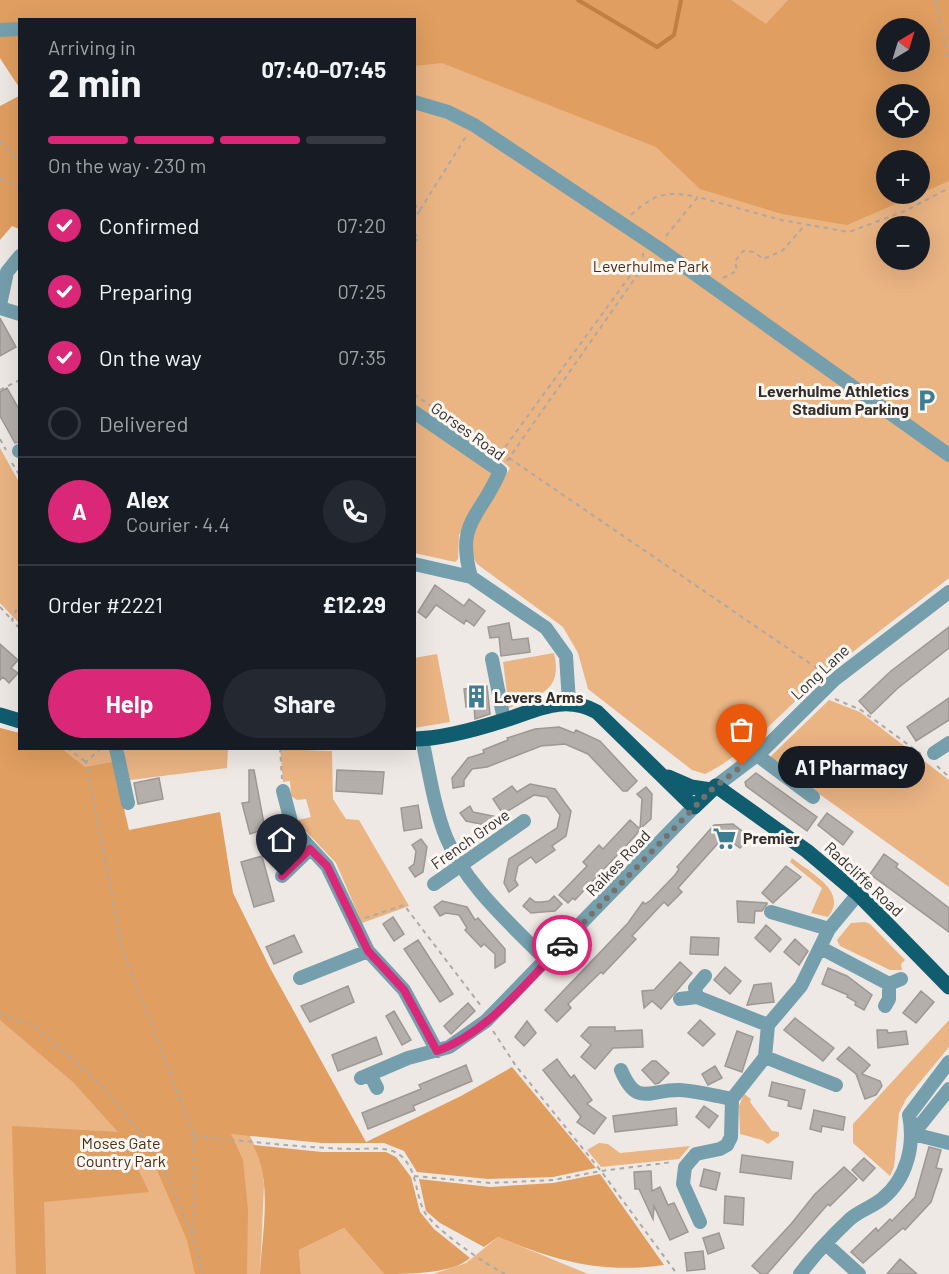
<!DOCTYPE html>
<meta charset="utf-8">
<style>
body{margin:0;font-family:Barlow,sans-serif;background:#242831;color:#f1f3f6;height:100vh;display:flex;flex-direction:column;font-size:22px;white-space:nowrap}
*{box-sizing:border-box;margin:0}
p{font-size:20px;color:#9ea1a6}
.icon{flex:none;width:33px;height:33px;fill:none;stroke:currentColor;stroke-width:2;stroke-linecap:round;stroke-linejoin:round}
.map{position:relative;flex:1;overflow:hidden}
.panel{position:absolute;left:18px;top:18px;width:398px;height:732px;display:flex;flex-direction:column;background:#171b24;border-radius:0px;box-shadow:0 6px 24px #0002}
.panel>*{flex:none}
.needle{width:39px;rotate:38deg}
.buttons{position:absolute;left:876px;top:18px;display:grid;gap:12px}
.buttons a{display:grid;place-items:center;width:54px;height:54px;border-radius:50%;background:#171b24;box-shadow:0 6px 24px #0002;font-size:30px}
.pin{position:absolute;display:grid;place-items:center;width:51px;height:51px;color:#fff;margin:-62px -26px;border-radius:50% 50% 50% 0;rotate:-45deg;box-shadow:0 0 6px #0007}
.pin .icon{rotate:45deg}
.courier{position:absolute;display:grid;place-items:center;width:60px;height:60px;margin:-30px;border:4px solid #db2777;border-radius:50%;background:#fff;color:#222;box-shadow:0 2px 8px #0007}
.bubble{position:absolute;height:42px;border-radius:21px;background:#171b24;box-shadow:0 6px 24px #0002;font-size:20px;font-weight:700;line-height:42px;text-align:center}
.head em{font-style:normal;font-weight:700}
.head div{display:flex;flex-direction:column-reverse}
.head{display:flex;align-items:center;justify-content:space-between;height:102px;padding:0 30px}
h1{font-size:39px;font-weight:700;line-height:45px}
.bar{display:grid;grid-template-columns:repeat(4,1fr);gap:9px 6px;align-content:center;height:72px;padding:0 30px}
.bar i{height:8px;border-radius:4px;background:#363941}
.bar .active{background:#db2777}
.bar p{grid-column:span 4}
.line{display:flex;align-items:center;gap:15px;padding:0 30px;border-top:2px solid #363941}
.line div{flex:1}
.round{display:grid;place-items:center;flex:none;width:63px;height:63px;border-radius:32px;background:#242831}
ol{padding:0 30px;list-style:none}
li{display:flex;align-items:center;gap:18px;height:66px}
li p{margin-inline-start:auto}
li .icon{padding:6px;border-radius:50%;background:#db2777;color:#fff;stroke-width:4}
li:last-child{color:#9ea1a6}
li i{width:33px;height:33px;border:3px solid #363941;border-radius:50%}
.button{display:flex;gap:12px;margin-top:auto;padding:12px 30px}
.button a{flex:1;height:69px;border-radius:36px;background:#db2777;color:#fff;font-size:24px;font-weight:700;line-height:69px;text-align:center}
.button a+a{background:#242831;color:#f1f3f6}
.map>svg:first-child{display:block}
.green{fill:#eab483;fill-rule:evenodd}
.forest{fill:#e09e60;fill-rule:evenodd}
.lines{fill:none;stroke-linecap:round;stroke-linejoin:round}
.stream{stroke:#bf8042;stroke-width:4}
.building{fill:#b4afaa;stroke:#9d9894;stroke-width:1.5}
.path{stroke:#ada9a5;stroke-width:2;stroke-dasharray:4.5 4.5;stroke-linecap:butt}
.minor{stroke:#759fad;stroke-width:14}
.major{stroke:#105d70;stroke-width:15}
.done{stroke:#74716e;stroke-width:6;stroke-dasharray:0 10.8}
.route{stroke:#db2777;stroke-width:8}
.labels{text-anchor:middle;stroke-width:6;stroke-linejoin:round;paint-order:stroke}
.park-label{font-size:16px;fill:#492e13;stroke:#fcf7f2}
.poi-label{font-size:16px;font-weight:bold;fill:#32302e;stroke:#fcf7f2;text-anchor:start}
.street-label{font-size:16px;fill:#32302e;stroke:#fcf7f2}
</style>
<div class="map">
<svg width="949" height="1274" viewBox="0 0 949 1274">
<rect width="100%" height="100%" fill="#efe9e5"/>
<path class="green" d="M0,0H949V578C904,613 858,646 815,683C779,714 748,753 705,774L692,770L588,689L578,653L563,627L477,564L470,552L469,537L510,468L501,460L489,459L414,406V20H20L19,87L0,58ZM886,28H920V62H886ZM886,94H920V128H886ZM886,160H920V194H886ZM886,226H920V260H886Z
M414,415L495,474L459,535L458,559L455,562L414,553Z
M0,448L19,482V623L0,603Z
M554,653C563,691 539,696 509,708L503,662Z
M437,654L450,722L414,728V658Z
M829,700L860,712L949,780V887L769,758Z
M0,728L19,733L20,748L110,749L128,830L235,1104L261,1159L264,1185L260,1274H0Z
M132,748L228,749L227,768L130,780L123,751Z
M280,749L332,751L333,799L346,819L359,820L409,906L362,923L336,863L299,824L298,820L311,817L306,799L297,800L291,796L290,781L283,782Z
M792,858C810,873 849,891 828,917L811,913L822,888L790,862Z
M865,922L870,924L905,960L901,964L902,970H890L840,946L837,940L851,923Z
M949,1020V1047L906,1099L899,1113L894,1167L890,1176L853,1143V1124Z
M744,1094L751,1099L750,1102L772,1131L779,1132V1136L768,1144L762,1140L740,1134L739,1106Z
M599,1143L608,1144L620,1153L690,1146L679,1159L601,1167L587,1150Z
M344,1228L384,1274H301L299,1250Z
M498,1237L588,1274H433L466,1263Z"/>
<path class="forest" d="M0,0H731L766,24L788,0H949V181L847,225L782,214L700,189L656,147L442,63L414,66V20H20L19,87L0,58ZM886,28H920V62H886ZM886,94H920V128H886ZM886,160H920V194H886Z
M19,96V229L12,226L0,240V106Z
M0,728L19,733L20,748L62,749L85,767L113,762L129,830L220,812L233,893L270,968L366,1142L461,1096L512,1067L596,1168L553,1177L488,1179L417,1172L404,1151L384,1143H322L231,1134L243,1160L248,1210L247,1274H195L187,1240L154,1163H135L149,1192L44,1202L46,1274H16L12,1126L118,1132L73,1082L0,1020Z
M253,1145L322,1152H386L396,1157L411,1177L420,1212L434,1229L470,1258C453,1274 408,1274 384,1274L344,1228L299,1250L301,1274H260C262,1234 273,1181 253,1145Z
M600,1174L664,1265C601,1274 556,1261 498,1237L484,1247L440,1223L426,1211L419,1179L490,1187L553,1183Z"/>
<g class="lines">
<path class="stream" d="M578,0L657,47L674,35L681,0"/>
</g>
<path class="building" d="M0,318L16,347L0,356Z
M7,388L20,411V442L15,443L0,416V392Z
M435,585L464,606L469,599L485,611L474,626L466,620L464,624L436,605L426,618L418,612Z
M509,623L512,640L528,638L530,652L501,656L499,637L490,638L488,627Z
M949,627V648L898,688L871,714L859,701L891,671Z
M0,644L18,660L11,668L18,673L9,683L3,677L0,680Z
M487,686L490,714L475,719L474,706L466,707L464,689Z
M949,698V720L916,741L907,727Z
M559,727L574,733L576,730L600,741L637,781L627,791H623L588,754L565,744L541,746L487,767L472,769L464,780V786L453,788L452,778L468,758L484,753L483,750L508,740L507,738L535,729Z
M249,770H254L265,829L250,834L242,803L249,802Z
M337,770L384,772L382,794L336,791Z
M756,773L817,817L807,831L746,786L745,782Z
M159,778L163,799L138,804L134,783Z
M530,784L555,789L565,803L571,811L566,836L552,846L555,850L536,863L531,857L518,866L515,880L518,885L509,892L504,883L509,859L557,828L560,815L547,797L534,795L503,814L493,799L512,786L517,792Z
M646,787L652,794L651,819L640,829L642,799L637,794Z
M418,805L422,828L404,831L401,808Z
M470,806L473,812L503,818L490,826L466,821L460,813Z
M827,813L853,832L843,845L818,825Z
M630,820L640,829L636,835L575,900L573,898L568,903L559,895L587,866L583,862L599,845L603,849Z
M733,824L750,837L740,848L729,840H721L678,888L682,892L668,906L664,902L632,936L636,939L603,974L601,972L568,1004L571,1008L557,1022L545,1010L628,923L643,902L645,904L651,900L675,875L679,869L677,867L714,825Z
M421,839L427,847L423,872L415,877L409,868L414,864L416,851L412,845Z
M884,854L898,864L896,867L949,908V932L870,874Z
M262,856L274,901L254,907L241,862Z
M786,866L801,877L773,903L762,893Z
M554,896L562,904L555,911L531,913L523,906L530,898L535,902H542L549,901Z
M442,901L467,907L475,920L478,918L505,949V962L495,968V954L484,944L481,947L465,930L467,928L459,915L446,913L440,916L434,907Z
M737,901L767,903V904L762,911H755L754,923L738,922Z
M393,917L404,934L394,941L383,924Z
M766,925L781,939L770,952L755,938Z
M294,935L302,952L274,964L266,947Z
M691,937L719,938L718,955L690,954Z
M795,939L808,951L799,965L784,952Z
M418,940L453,994L440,1002L404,949Z
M680,962L692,973L661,1009L652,1001L644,1008L642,991L654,990Z
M725,967L741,981L730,994L714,980Z
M828,968L847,976L872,995L864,1010L855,1005L856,1002L847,997L848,995L822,984Z
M771,983L774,1002L747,1005L754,985Z
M348,986L354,1002L310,1022L301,1006Z
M921,991L934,1002L916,1023L903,1013Z
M468,1003L475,1011L451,1034L444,1026Z
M394,1011L411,1040L402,1045L386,1016Z
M795,1018L834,1048L823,1061L784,1030Z
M700,1020L715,1034L703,1046L688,1033Z
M527,1021L536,1033L524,1046L515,1037Z
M589,1027H615V1031L642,1030L643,1047L613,1048L595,1069L581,1057L591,1045L581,1036Z
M877,1030H887L888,1033L906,1031L908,1044L878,1048Z
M737,1031L753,1037L742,1072L725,1066Z
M376,1037L382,1054L338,1071L332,1055Z
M849,1047L870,1065L862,1074L880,1081L882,1086L876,1095L865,1099L856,1074L837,1059Z
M557,1059L571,1078L574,1075L592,1100L587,1104L606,1118L594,1134L577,1122L581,1117L543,1070Z
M652,1061H656L669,1073L659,1083L655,1084L642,1070Z
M466,1065L472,1081L413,1106L415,1110L368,1129L362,1113L421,1089L419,1085Z
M715,1066L722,1078L708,1085L702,1074Z
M772,1082L805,1090L801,1109L788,1106L789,1101L769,1096Z
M704,1106L718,1116L709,1128L696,1117Z
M676,1108L677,1125L615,1132L613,1116Z
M814,1110L845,1117L843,1130L822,1126L821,1132L810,1129Z
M929,1147L941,1150L936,1168L942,1169L931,1202L905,1230L903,1228L863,1263L851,1252L876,1228L878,1231L890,1219L892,1221L915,1197Z
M742,1155L793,1162L791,1179L740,1172Z
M864,1158L875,1168L863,1181L852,1170Z
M844,1167L857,1179L830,1206L828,1204L767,1274H761L752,1266L791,1224L815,1194Z
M704,1169L720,1173L716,1190L700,1186Z
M651,1171L652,1191L660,1187L668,1205L674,1203L688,1232L670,1240L654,1206L653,1219L639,1189H635L634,1172Z
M725,1196L744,1198L743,1225L724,1223Z
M719,1233L724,1248L708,1254L703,1238Z
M703,1251L705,1269L687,1271L685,1253Z
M900,1259L917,1274H887Z"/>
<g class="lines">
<path class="path" d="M936,0L949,61
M0,141L20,161
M0,178L20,188
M414,204L420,210L414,219
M420,210L467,135
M631,215C655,193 666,191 698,197
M414,233L419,237L414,243
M666,236L698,197L781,220L849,232L905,211L949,188
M723,278L737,271L735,261L743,251L754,252L763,259L782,251L805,225
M0,390L20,380
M414,394L454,422
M0,439L6,450
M500,454L643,258V252
M509,458L824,673
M507,461L650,257
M12,463L20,476
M20,601L12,620L20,629
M0,607L12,620
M835,699L861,710L921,754
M67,748L86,762
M101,748L86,762L122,948L194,1136V1238
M280,748L282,779
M937,766L949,777
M365,918L404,905L481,1006
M0,1014L34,1025L109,1093L160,1160L194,1238L203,1274
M493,1031L516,1066L601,1171L677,1274
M194,1136C248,1141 301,1148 355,1149C370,1149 388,1146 400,1155C417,1169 415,1191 423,1209C429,1226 488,1266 505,1274
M414,1176L490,1183L553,1180L601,1171L673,1162"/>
<path class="minor" d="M0,30L20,29
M414,102L448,112L474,125L657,247L949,455
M0,305L7,272L20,256
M0,308L20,314
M414,412L500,471C481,517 455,521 471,577
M19,451H20
M414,564L471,577L546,628L566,656L569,702
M492,659L504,720
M422,739C429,771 434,807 446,837C466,886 511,924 547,961
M116,748L128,803
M934,753L949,743
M757,755L813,797
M716,786L761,752L834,680L949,592
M283,791L293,829L327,866L368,951L404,990L437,1051
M282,876L310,849
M434,884L524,821
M771,912L829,929
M821,948L889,984
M300,978L368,951
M697,997L695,988L705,976
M680,999L697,997L768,1025
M885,1006L889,999V984L901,979
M765,1057L836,1085
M621,1070C637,1108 649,1089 680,1090C697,1091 715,1096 732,1099
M370,1074L377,1088
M361,1078L408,1058L449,1047L486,1021L694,807
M913,1134L949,1089
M913,1134L949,1143
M700,1222L683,1184L685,1167L696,1154L720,1149L727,1145L731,1137L732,1099L765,1057L768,1025L801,986L829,929L858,894
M827,1245L859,1274
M800,1274C814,1255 833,1235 850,1219C859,1211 872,1207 882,1199C907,1179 915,1145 909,1115L949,1062"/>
<path class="major" d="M0,715L20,721
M414,739C440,739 480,728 505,720C537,710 564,694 597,712L694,807L716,786L807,851L858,894L949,987
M668,777L691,787L711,790"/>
</g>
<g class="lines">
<path class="done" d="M562,945L711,790L742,766"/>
<path class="route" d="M282,876L310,849L327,866L368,951L404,990L437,1051C487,1033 526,983 562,945"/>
</g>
<defs>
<symbol id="parking-bare" viewBox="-9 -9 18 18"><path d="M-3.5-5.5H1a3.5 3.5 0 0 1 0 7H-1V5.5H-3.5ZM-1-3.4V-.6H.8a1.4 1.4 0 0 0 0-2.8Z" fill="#3e7e92" stroke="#fcf7f2" stroke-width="2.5" paint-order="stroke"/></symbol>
<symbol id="building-bare" viewBox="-9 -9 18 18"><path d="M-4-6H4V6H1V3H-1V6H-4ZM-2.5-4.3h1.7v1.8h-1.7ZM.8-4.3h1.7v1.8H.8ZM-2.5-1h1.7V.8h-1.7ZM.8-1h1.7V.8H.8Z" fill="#3e7e92" stroke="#fcf7f2" stroke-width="2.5" paint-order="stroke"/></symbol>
<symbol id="supermarket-bare" viewBox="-9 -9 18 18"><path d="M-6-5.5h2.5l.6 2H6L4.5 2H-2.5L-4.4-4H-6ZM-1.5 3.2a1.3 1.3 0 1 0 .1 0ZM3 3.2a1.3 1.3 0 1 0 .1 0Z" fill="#3e7e92" stroke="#fcf7f2" stroke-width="2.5" paint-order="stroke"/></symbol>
</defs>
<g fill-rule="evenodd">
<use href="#parking-bare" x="910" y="384" width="33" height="33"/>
<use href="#building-bare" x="460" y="680" width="33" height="33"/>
<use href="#supermarket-bare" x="708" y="822" width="33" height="33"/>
</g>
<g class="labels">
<g class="park-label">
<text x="651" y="272">Leverhulme Park</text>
<text x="121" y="1149">Moses Gate<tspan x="121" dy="18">Country Park</tspan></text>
</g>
<g class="poi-label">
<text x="909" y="397" text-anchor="end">Leverhulme Athletics<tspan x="909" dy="18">Stadium Parking</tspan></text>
<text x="494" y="703">Levers Arms</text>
<text x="743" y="844">Premier</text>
</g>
<g class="street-label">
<text transform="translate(468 431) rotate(36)" y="6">Gorses Road</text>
<text transform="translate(820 672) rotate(-43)" y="6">Long Lane</text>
<text transform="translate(470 839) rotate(-35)" y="6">French Grove</text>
<text transform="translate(618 863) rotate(-46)" y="6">Raikes Road</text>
<text transform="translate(864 879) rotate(43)" y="6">Radcliffe Road</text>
</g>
</g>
</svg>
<div class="buttons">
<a><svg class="needle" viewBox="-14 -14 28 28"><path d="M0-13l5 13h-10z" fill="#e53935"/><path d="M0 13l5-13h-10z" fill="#9ea1a6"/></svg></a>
<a><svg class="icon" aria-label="locate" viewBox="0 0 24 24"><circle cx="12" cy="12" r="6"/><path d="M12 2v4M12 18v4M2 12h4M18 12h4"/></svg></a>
<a>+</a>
<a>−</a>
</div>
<div class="pin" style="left:742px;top:766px;background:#ea580c"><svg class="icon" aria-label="bag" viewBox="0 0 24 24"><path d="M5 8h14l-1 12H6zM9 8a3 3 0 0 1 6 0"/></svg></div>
<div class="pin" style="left:282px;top:876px;background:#1f2937"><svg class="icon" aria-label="home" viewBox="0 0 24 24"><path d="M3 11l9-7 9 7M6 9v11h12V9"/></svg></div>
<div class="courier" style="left:562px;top:945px"><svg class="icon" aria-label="car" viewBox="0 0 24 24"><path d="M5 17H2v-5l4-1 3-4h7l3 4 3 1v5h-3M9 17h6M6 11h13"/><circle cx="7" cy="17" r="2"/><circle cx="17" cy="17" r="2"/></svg></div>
<div class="bubble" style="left:778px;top:746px;width:147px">A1 Pharmacy</div>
<section class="panel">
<div class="head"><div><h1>2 min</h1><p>Arriving in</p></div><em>07:40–07:45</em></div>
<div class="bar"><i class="active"></i><i class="active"></i><i class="active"></i><i></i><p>On the way · 230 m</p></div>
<ol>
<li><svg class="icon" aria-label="check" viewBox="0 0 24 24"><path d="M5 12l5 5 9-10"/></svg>Confirmed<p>07:20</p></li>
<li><svg class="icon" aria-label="check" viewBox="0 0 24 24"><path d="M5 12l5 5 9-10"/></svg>Preparing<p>07:25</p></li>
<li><svg class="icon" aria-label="check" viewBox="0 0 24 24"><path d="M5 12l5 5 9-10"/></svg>On the way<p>07:35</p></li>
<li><i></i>Delivered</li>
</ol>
<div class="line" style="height:108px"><b class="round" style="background:#db2777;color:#fff">A</b><div><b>Alex</b><p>Courier · 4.4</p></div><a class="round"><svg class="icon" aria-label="phone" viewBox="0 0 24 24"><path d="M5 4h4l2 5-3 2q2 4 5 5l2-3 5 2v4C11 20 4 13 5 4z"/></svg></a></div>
<div class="line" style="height:78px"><div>Order #2221</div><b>£12.29</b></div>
<div class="button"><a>Help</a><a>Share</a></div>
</section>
</div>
